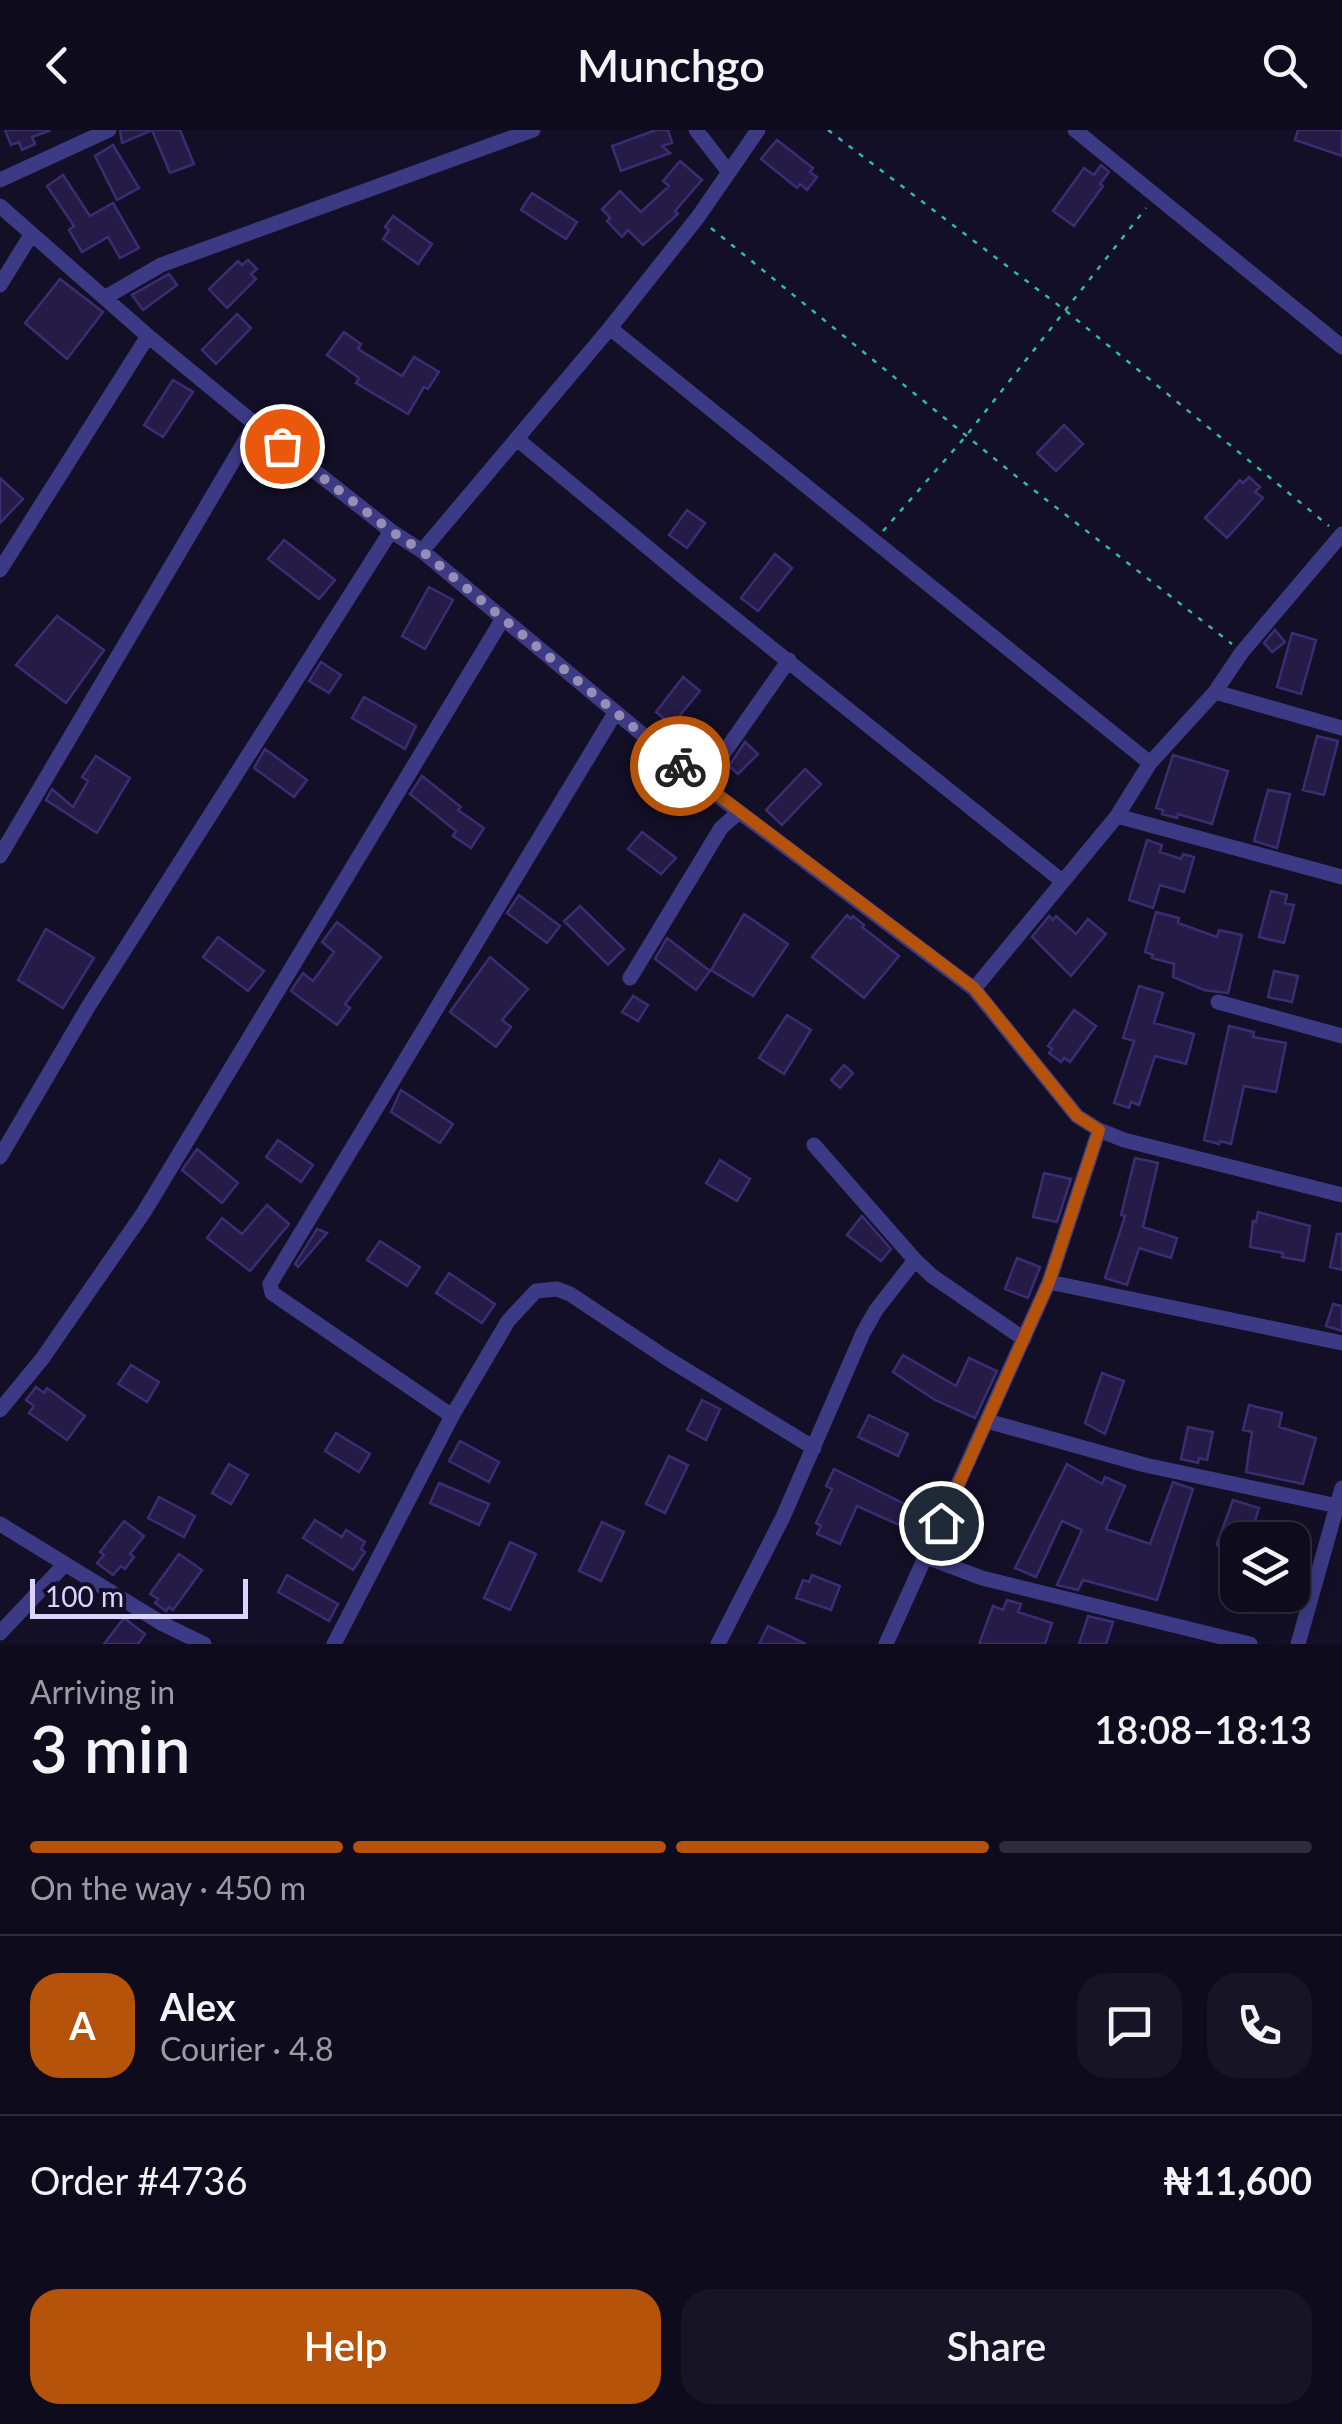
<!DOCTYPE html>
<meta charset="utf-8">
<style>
body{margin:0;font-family:Lato,sans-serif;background:#171425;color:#f1f3f6;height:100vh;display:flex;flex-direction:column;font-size:38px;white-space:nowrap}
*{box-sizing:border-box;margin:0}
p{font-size:32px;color:#9b9ba3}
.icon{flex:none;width:55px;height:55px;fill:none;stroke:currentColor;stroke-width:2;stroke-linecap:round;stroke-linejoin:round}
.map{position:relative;height:1514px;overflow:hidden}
.sheet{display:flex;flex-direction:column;background:#0e0b1c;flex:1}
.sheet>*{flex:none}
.buttons{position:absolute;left:1220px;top:1392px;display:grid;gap:20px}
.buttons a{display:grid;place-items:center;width:90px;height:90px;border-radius:20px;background:#0e0b1c;box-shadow:0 5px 25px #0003,0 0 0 2px #2e2b3b;font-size:50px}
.scale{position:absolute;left:30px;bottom:25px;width:218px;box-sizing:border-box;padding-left:10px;border:5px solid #d9d4ff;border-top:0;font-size:28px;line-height:35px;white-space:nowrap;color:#d9d4ff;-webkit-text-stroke:8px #130f26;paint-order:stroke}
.pin{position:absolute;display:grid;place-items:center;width:85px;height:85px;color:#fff;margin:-42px;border:5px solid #fff;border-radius:50%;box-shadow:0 2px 10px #0007}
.courier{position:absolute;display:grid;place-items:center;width:100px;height:100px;margin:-50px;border:8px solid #b45309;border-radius:50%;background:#fff;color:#222;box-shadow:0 2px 12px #0007}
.head em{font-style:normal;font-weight:600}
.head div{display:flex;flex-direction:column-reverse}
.head{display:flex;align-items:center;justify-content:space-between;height:170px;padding:0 30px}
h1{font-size:65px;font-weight:600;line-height:75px}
.bar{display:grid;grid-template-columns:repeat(4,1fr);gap:15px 10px;align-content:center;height:120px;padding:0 30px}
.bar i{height:12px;border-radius:8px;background:#2e2b3b}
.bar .active{background:#b45309}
.bar p{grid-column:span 4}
.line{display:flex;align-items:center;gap:25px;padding:0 30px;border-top:2px solid #2e2b3b}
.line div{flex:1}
.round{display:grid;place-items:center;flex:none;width:105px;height:105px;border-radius:30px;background:#171425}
.cta{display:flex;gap:20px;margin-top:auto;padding:20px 30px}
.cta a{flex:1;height:115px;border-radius:30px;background:#b45309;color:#fff;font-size:40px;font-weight:600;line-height:115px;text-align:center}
.cta a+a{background:#171425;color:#f1f3f6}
header{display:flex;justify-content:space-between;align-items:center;height:130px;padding:0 30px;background:#0e0b1c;font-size:45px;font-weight:600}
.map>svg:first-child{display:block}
.building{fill:#241b47;stroke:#3b2d73;stroke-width:2.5}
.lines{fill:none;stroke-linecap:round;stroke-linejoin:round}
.path{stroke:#2fb8b0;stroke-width:2.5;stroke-dasharray:5 8;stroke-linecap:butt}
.minor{stroke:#3d3a85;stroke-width:15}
.done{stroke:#948fb3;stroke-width:10;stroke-dasharray:0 18}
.route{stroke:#b45309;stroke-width:12}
</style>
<header><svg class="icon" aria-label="back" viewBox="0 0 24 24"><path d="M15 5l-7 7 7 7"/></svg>Munchgo<svg class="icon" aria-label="search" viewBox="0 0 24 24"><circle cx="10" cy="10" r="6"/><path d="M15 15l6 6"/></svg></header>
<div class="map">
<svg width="1342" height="1514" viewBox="0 0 1342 1514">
<rect width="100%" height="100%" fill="#130f26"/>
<path class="building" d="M5,0H48L49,1L32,7L35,14L22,20L19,12L11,15Z
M120,0H180L194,34L170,43L152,0L122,13Z
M656,0H668L672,13L662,16L670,23L621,41L612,16Z
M1298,0H1342V26L1295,10Z
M777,10L813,38L810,42L817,47L807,60L800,54L797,58L761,29Z
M113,15L139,58L117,70L95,26Z
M680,31L702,50L675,81L678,84L643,115L628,100L622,107L607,91L610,88L602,79L620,61L641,82L669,56L663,51Z
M1101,35L1109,42L1100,54L1103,56L1074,96L1053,81L1084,38L1094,45Z
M63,45L90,86L113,73L139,118L120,128L108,107L82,122L69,100L74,96L47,56Z
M532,63L577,92L566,109L521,80Z
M393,86L432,114L418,134L383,109L389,100L385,97Z
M248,130L257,139L251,144L256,149L227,178L209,159L238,131L242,135Z
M169,144L177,155L143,180L132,165Z
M60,149L103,182L67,229L25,193Z
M237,184L251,198L216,234L202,220Z
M344,202L361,214L358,219L402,246L414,227L439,242L428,259L424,257L408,284L356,253L359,248L327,225Z
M173,250L193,262L163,307L144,295Z
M1064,295L1083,314L1056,341L1037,323Z
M1249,347L1260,357L1255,362L1263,368L1227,408L1205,388L1240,350L1243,353Z
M0,348L23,369L0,393Z
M687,380L705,393L687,418L669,405Z
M284,410L335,450L319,469L268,429Z
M775,424L792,438L758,481L741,468Z
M429,457L453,470L425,519L402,506Z
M57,486L104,520L66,573L16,535Z
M1275,500L1285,512L1272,522L1264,513Z
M1292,503L1316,510L1301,564L1277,557Z
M321,532L341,545L329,563L309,551Z
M683,547L700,561L672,595L656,582Z
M364,567L416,596L405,619L352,588Z
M1317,606L1338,611L1324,665L1303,660Z
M745,612L758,624L738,644L729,636Z
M265,619L307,650L294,667L254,638Z
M1173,625L1228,641L1212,694L1178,684L1177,688L1162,684L1163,680L1156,678Z
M96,626L130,648L97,703L46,670L52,659L73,677L88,651L82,647Z
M805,639L821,654L782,695L766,680Z
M422,646L461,677L458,680L484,698L471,718L453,706L456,701L410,664Z
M1268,660L1290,664L1277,718L1254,711Z
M642,702L676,728L661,744L628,719Z
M1147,710L1162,715L1160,722L1181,729L1183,724L1194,727L1184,762L1160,755L1153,778L1129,770Z
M1271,761L1287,765L1285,773L1294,775L1284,813L1259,807Z
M519,765L560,796L547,813L507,783Z
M580,776L624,819L608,835L564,791Z
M1156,782L1179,788L1178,793L1217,807L1219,800L1242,805L1228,863L1204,860L1173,847L1174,834L1152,828L1153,825L1145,822Z
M744,784L788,814L753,866L711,840Z
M847,785L851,789L853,786L864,795L862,797L899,826L864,868L812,827Z
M1049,786L1053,790L1056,786L1076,804L1088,789L1106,804L1071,846L1032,807Z
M337,792L381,827L345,874L350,878L337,895L291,861L303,843L313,851L334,822L322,812Z
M46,799L94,828L63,878L18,850Z
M218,807L264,841L248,861L203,827Z
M667,808L710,841L696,860L655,829Z
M490,827L528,859L502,890L511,897L496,917L450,882Z
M1274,841L1298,846L1292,872L1268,867Z
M1139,856L1163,863L1154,893L1194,904L1186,934L1155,926L1139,975L1131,972L1129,978L1114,973L1134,911L1123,908Z
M633,866L648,875L638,891L622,882Z
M1074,880L1096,896L1070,932L1064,928L1061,932L1049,923L1052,919L1048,916Z
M787,885L811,900L784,944L759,928Z
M1229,896L1254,902L1253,907L1286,913L1276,962L1244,956L1231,1014L1220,1011L1219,1014L1204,1010Z
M844,935L853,943L840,958L831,950Z
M401,960L453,994L440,1013L391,982Z
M278,1010L313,1035L301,1052L266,1027Z
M197,1019L238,1053L222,1073L182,1040Z
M1135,1028L1158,1033L1143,1097L1177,1108L1171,1128L1139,1118L1127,1155L1105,1148L1125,1086L1121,1085Z
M720,1030L750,1049L737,1071L706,1053Z
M1044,1043L1071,1049L1057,1092L1033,1087Z
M267,1075L289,1094L250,1141L207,1108L222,1088L242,1104Z
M1258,1082L1310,1096L1304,1131L1282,1127L1283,1123L1250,1117L1253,1091L1256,1092Z
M862,1086L891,1119L881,1131L847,1105Z
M317,1099L327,1103L298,1137L295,1134Z
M1337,1104H1342V1140L1330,1137Z
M380,1111L420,1137L407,1156L367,1130Z
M1017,1128L1040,1137L1028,1168L1005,1159Z
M449,1143L495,1174L482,1193L436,1163Z
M1333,1174L1342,1176V1201L1326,1196Z
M903,1225L956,1256L969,1228L997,1241L975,1288L935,1270L893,1242Z
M131,1235L159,1252L147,1272L118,1254Z
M1102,1243L1124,1251L1105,1304L1085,1293Z
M36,1257L44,1263L47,1258L85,1286L67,1310L29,1283L34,1276L26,1270Z
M702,1270L720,1279L706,1310L687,1300Z
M1249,1275L1282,1283L1279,1297L1316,1308L1303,1354L1246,1342L1252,1302L1243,1300Z
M869,1285L908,1304L898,1326L858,1307Z
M1188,1297L1213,1302L1207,1330L1199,1328L1198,1333L1181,1329Z
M336,1303L370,1324L359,1342L325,1321Z
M460,1311L499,1332L489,1352L449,1331Z
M669,1326L688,1335L665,1383L646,1374Z
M229,1334L248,1345L231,1374L212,1363Z
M1067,1334L1102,1354L1105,1347L1125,1356L1106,1399L1150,1414L1173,1352L1193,1359L1157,1470L1083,1450L1078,1460L1057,1455L1082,1400L1062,1391L1036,1447L1015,1438Z
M834,1339L915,1379L906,1398L857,1376L840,1414L817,1404L821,1396L816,1393L832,1359L826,1356Z
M439,1353L489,1374L479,1395L430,1373Z
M159,1367L195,1386L184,1407L148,1388Z
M1233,1370L1259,1378L1249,1410H1238V1427L1222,1422L1217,1414Z
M315,1390L342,1407L346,1400L365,1412L361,1419L365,1422L353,1440L303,1408Z
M124,1391L144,1406L130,1424L134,1427L125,1439L121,1436L113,1445L97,1433L104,1425L100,1422Z
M602,1392L624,1402L601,1451L579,1441Z
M510,1412L536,1424L510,1480L484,1468Z
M179,1424L202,1440L173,1480L169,1477L166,1481L155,1473L158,1469L150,1464Z
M287,1445L338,1474L329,1491L278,1462Z
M812,1445L840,1456L831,1480L796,1468L803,1450L809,1452Z
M1007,1470L1021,1474L1018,1482L1052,1493L1045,1514H979L993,1476L1003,1480Z
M1088,1486L1113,1492L1106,1514H1079Z
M124,1488L145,1504L138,1514H104Z
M768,1496L806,1514H759Z"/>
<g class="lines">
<path class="path" d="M828,0L1066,181L1329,396
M711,98L1017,347L1232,514
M883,401L966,306L1146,78"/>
<path class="minor" d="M696,0L728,41
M1075,0L1342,217
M0,50L109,0
M0,76L148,206L255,294L391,401L422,421L702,654L974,859L1077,986L1099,1000L1124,1010L1342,1065
M0,155L31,105
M106,167L161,135L533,0
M610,198L1150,633
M517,309L693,455L1062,751
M422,421L610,198L698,87L758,0
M0,440L148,206
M1215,562L1342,598
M702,654L789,530
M1117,686L1342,747
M0,726L255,294
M630,848L721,698L739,682
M974,859L1117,686L1150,633L1215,562L1242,522L1342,404
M1218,872L1342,906
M814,1015L915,1130
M0,1027L88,877L391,401
M1049,1152L1342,1213
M0,1280L42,1229L144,1082L502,490
M452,1286L272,1163L270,1154L615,583
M987,1291L1145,1335L1342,1377
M0,1394L163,1494L204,1514
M926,1427L982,1448L1250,1514
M0,1503L65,1434
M334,1514L452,1286L508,1191L536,1161L557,1159L570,1164L668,1229L814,1318
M718,1514L783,1387L863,1203L876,1180L915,1130L932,1146L1024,1209
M886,1514L1049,1152L1099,1000
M1298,1514L1342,1358"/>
</g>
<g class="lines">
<path class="done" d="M282,316L391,401L422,421L680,636"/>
<path class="route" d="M680,636L974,858L1077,986L1099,1000L1049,1152L941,1393"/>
</g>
</svg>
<div class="buttons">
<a><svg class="icon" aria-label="layers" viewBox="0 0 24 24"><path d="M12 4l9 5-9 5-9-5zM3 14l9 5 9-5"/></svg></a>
</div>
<div class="scale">100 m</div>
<div class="pin" style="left:282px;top:316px;background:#ea580c"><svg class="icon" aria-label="bag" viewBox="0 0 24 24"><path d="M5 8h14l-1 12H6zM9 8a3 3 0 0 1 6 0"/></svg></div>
<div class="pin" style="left:941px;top:1393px;background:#1f2937"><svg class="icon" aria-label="home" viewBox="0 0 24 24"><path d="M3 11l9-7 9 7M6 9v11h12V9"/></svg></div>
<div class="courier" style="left:680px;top:636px"><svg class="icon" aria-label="bike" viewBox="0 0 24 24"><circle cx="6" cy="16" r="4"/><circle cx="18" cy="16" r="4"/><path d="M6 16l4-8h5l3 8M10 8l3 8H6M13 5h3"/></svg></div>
</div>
<section class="sheet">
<div class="head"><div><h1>3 min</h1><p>Arriving in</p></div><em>18:08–18:13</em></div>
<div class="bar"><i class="active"></i><i class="active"></i><i class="active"></i><i></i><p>On the way · 450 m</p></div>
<div class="line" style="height:180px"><b class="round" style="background:#b45309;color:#fff">A</b><div><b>Alex</b><p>Courier · 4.8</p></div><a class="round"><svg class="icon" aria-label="chat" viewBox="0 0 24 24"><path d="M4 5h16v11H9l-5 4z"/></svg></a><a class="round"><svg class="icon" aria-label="phone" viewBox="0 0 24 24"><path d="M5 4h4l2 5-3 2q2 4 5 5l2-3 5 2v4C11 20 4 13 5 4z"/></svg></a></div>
<div class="line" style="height:130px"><div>Order #4736</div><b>₦11,600</b></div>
<div class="cta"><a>Help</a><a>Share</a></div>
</section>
